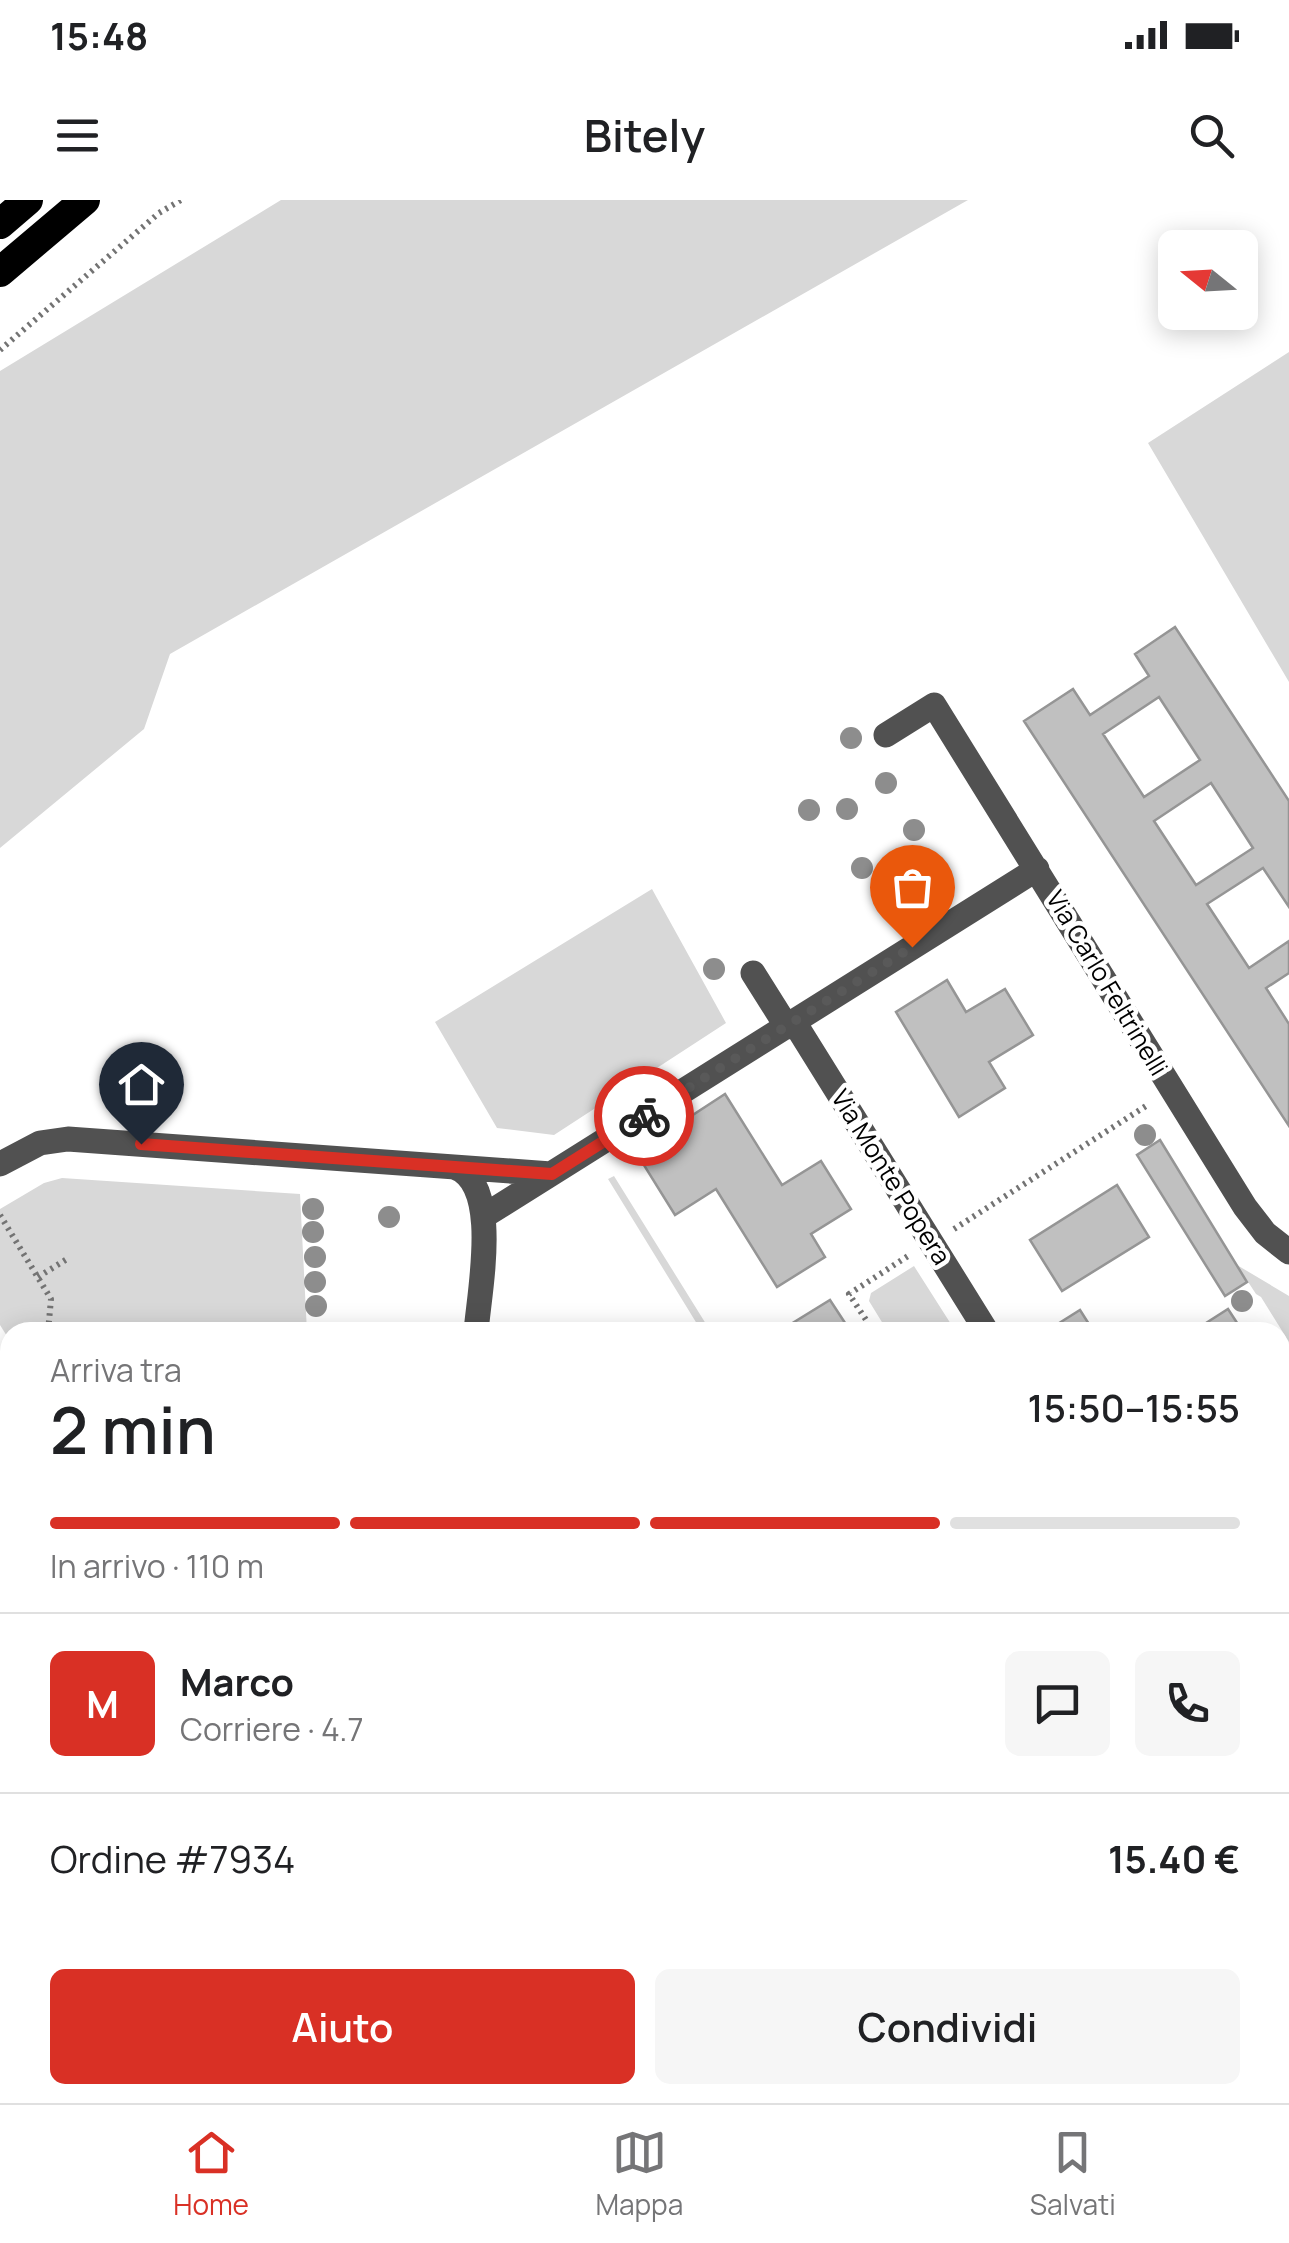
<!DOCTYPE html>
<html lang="it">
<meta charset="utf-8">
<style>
body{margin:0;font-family:Manrope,sans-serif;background:#f6f6f6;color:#202124;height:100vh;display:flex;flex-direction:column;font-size:38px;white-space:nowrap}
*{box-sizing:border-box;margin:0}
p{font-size:32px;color:#757577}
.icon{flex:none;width:55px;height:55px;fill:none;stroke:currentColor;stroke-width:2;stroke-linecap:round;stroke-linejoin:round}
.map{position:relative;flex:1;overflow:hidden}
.details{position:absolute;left:0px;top:1122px;width:1290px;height:782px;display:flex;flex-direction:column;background:#fff;border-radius:30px 30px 0 0;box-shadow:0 5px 25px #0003}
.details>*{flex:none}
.needle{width:65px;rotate:288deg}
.controls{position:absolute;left:1158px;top:30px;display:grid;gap:20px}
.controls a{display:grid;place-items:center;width:100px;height:100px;border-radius:15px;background:#fff;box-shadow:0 5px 25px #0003;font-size:50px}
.pin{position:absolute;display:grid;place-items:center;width:85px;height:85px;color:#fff;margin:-102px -42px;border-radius:50% 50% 50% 0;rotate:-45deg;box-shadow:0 0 10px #0007}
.pin .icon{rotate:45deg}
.courier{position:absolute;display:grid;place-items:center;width:100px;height:100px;margin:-50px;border:8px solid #d93025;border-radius:50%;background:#fff;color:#222;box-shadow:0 2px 12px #0007}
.summary em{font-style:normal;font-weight:600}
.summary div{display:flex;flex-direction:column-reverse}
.summary{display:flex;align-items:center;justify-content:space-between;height:170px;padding:0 50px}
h1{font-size:65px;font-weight:600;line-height:75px}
.bar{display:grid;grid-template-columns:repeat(4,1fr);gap:15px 10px;align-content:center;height:120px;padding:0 50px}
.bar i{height:12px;border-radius:8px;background:#e0e0e0}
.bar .active{background:#d93025}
.bar p{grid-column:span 4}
.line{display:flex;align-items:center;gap:25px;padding:0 50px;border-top:2px solid #e0e0e0}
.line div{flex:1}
.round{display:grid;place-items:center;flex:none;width:105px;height:105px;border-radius:15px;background:#f6f6f6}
.primary-button{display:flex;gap:20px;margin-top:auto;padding:20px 50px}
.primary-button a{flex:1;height:115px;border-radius:15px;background:#d93025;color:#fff;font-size:40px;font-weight:600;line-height:115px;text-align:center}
.primary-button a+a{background:#f6f6f6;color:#202124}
.status{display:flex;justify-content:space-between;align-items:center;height:70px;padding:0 50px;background:#fff;direction:ltr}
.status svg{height:28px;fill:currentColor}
header{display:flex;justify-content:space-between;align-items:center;height:130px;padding:0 50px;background:#fff;font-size:45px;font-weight:600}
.menu{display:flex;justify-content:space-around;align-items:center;height:140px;border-top:2px solid #e0e0e0;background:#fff;font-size:28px;color:#757577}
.menu a{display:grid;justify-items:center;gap:5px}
.menu .active{color:#d93025}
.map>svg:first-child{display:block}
.green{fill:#d8d8d8}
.building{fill:#c0c0c0;stroke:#959595;stroke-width:2.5;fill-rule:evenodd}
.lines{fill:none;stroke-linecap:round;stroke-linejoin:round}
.path{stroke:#737373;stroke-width:6;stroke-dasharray:2.5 5;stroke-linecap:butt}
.minor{stroke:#515151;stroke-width:25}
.highway{stroke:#000;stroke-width:30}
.tree{fill:#8d8d8d}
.done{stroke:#595959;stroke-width:10;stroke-dasharray:0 18}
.route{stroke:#d93025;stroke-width:12}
.labels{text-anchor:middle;stroke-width:9;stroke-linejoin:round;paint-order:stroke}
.street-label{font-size:25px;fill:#000;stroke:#fff}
</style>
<div class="status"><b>15:48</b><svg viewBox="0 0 49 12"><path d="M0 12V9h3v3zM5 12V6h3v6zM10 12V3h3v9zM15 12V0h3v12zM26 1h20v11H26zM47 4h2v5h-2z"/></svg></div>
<header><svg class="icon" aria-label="menu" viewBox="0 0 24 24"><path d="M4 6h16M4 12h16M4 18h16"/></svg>Bitely<svg class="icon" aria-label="search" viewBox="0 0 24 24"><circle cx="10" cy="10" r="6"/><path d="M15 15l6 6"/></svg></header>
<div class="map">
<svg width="1289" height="1903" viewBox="0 0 1289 1903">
<rect width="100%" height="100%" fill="#fff"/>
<path class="green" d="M281,0H968L170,454L144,529L0,648V171Z
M1289,152V482L1148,243Z
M652,689L726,823L554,935L497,928L435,822Z
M614,976L711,1132H702L608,979Z
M62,978L300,994L307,1132H10V1141L0,1125V1009L44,983Z
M1237,1065L1289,1096V1142L1261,1097L1256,1094Z
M914,1066L956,1132H888L869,1101L871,1093Z
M10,1462V1581L0,1587V1468Z
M1280,1828L1289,1831V1903H1148L1150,1895H1280Z
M467,1895H939L968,1903H472Z"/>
<path class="building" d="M1175,427L1289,601V707L1263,668L1207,704L1249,768L1289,741V773L1266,788L1289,824V926L1024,521L1073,489L1090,515L1149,476L1135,454ZM1159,497L1200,560L1144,597L1103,534ZM1211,583L1253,648L1196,685L1154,621Z
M947,780L966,812L1005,789L1033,835L989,862L1005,888L959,917L896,812Z
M725,894L782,985L821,961L851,1009L811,1034L825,1057L777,1087L716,989L675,1015L642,962L682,937L676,926Z
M1160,940L1247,1082L1225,1096L1137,955Z
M1117,985L1149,1037L1062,1091L1030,1040Z
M830,1100L851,1132H778Z
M1228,1109L1243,1132H1192Z
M1080,1110L1094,1132H1045Z
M1280,1193L1289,1207V1269L1280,1275Z
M1289,1326V1381L1280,1387V1332Z
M0,1391L10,1408V1436L0,1442Z
M1281,1430L1289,1443V1535L1280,1520Z
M10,1603V1670L0,1676V1609Z
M0,1813L10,1830V1849L0,1855Z"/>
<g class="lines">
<path class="path" d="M0,150L159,13L181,0
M0,1015L51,1099L48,1132
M954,1029L1146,906
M38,1077L67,1059
M49,1128L64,1129
M874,1132L849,1094L908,1056
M0,1482L10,1499
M0,1511L10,1505
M0,1690L10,1684
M238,1895L243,1903
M716,1895L721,1903"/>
<path class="minor" d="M886,535L934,505L1245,1007L1265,1033L1289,1052
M753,773L787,827
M794,822L987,1132
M0,964L40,943L68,939L551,974
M454,967C502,983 479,1092 476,1132
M484,1016L1037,669
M0,1186L10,1202
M1280,1598L1289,1612
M1280,1798L1289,1800
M434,1895L439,1903"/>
<path class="highway" d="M0,24L28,0
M0,72L85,0"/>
</g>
<g class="tree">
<circle cx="851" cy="538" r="11"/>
<circle cx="886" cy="583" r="11"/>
<circle cx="847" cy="609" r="11"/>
<circle cx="809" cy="610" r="11"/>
<circle cx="914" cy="630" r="11"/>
<circle cx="862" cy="668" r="11"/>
<circle cx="714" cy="769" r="11"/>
<circle cx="1145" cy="935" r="11"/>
<circle cx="313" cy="1009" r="11"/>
<circle cx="389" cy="1017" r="11"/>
<circle cx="313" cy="1032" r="11"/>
<circle cx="315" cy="1057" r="11"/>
<circle cx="315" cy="1082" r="11"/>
<circle cx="1242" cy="1101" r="11"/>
<circle cx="316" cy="1106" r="11"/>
</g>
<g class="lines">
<path class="done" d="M644,916L912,747"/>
<path class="route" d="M141,944L552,974L644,916"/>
</g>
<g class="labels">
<g class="street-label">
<text transform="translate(1107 783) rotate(59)" y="9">Via Carlo Feltrinelli</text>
<text transform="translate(891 977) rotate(58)" y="9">Via Monte Popera</text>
</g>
</g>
</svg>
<div class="controls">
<a><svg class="needle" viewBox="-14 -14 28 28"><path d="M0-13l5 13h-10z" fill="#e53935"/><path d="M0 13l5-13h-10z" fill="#757577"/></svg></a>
</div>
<div class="pin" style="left:912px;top:747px;background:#ea580c"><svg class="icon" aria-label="bag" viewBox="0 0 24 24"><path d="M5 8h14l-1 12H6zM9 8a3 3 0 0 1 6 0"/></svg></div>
<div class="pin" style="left:141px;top:944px;background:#1f2937"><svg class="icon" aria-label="home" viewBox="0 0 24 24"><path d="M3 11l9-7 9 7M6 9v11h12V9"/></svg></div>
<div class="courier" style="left:644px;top:916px"><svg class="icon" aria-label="bike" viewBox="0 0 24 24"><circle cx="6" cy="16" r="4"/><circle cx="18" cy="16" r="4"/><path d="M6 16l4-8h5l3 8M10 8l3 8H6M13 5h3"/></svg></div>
<section class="details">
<div class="summary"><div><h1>2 min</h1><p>Arriva tra</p></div><em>15:50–15:55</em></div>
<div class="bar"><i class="active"></i><i class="active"></i><i class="active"></i><i></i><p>In arrivo · 110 m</p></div>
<div class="line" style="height:180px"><b class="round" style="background:#d93025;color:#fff">M</b><div><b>Marco</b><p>Corriere · 4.7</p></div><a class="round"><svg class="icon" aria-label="chat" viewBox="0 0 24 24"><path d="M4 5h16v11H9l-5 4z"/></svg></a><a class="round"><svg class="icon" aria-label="phone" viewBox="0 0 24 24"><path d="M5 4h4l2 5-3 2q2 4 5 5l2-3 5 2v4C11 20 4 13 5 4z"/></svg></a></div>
<div class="line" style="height:130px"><div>Ordine #7934</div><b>15.40 €</b></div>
<div class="primary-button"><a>Aiuto</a><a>Condividi</a></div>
</section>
</div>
<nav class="menu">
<a class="active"><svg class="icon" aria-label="home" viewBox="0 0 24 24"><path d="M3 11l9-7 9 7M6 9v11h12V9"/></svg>Home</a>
<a><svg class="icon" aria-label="map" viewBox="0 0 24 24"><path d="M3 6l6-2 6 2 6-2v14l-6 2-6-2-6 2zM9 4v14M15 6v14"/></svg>Mappa</a>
<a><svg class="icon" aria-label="saved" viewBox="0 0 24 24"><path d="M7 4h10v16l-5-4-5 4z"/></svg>Salvati</a>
</nav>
